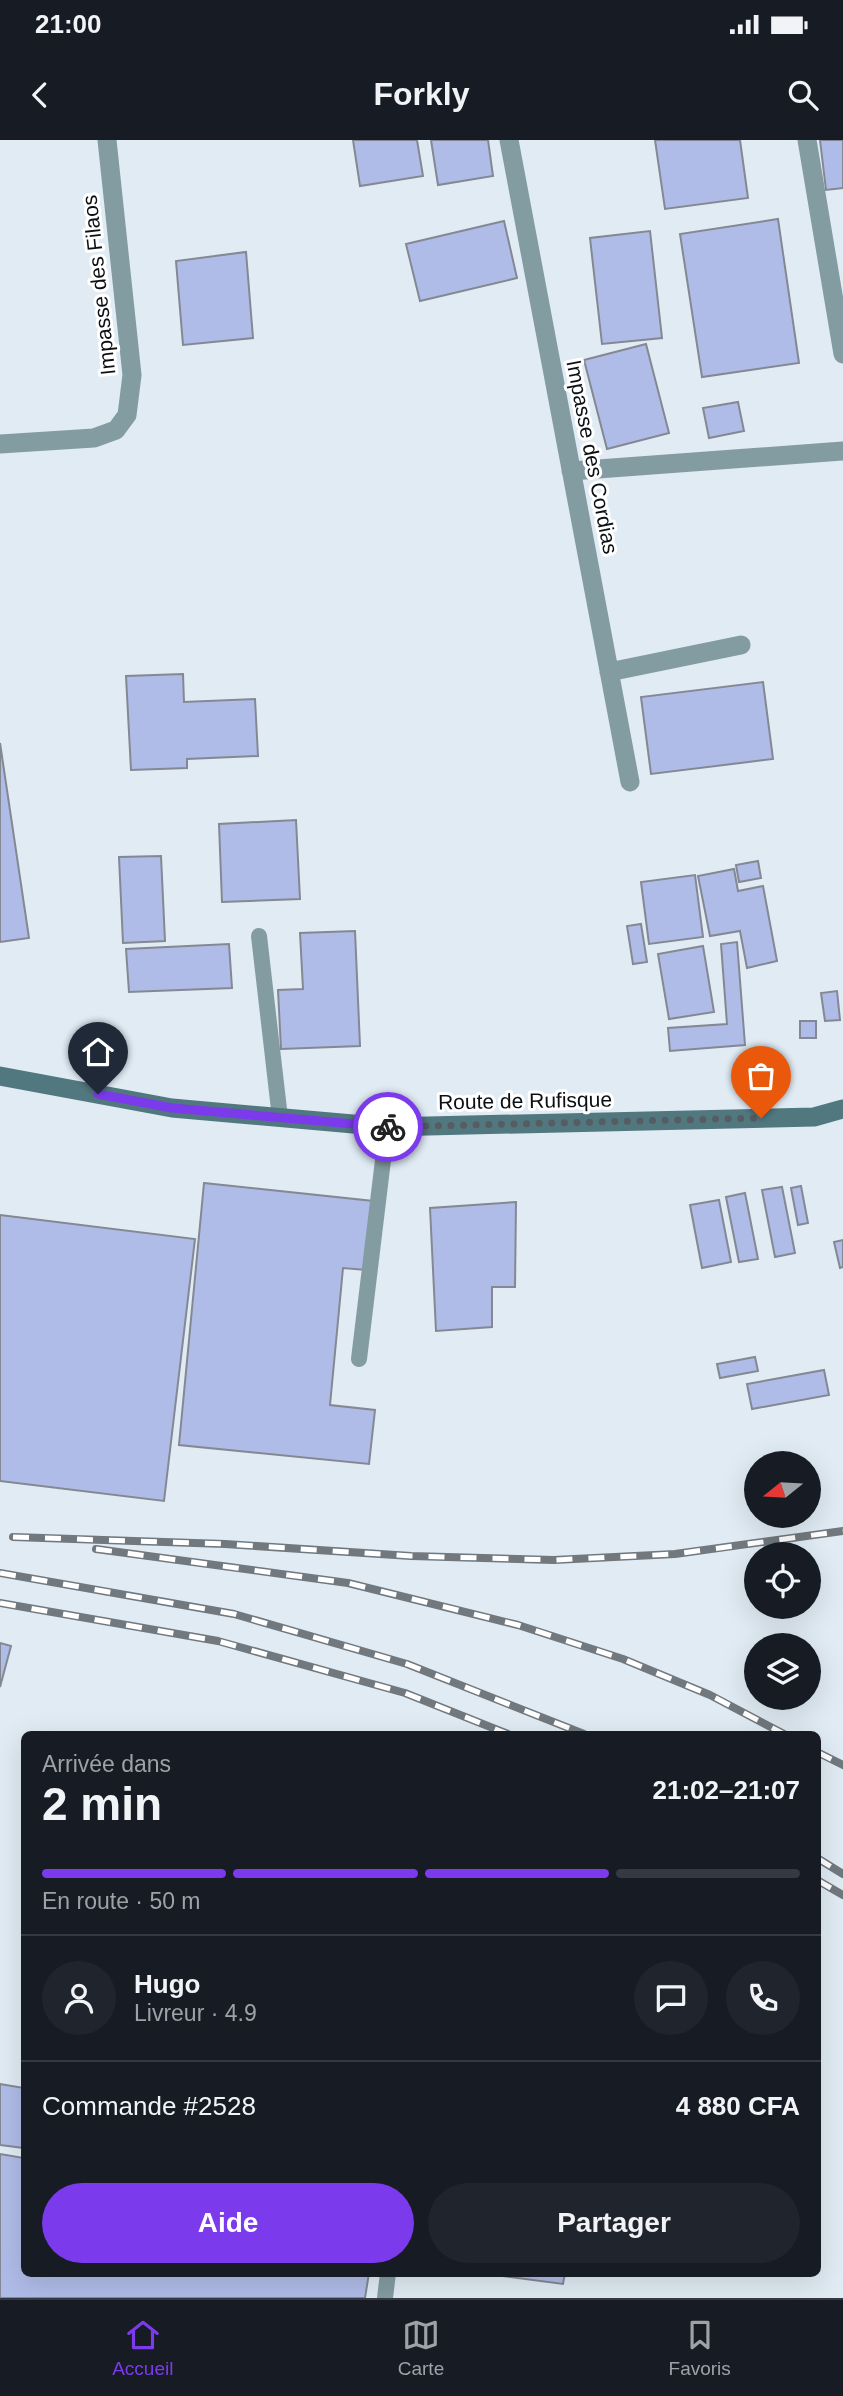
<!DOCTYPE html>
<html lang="fr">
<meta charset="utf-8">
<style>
body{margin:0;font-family:Helvetica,sans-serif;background:#20242c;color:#f1f3f6;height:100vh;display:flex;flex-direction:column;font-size:26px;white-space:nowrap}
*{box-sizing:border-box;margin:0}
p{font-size:23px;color:#9ea1a6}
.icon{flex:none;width:38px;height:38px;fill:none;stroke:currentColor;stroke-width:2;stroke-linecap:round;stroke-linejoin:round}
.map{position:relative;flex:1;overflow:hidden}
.sheet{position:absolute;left:21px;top:1591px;width:800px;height:546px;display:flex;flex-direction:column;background:#171b24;border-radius:10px;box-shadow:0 7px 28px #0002}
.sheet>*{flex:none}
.needle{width:46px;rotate:252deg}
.tools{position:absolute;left:744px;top:1311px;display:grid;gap:14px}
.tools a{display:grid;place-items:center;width:77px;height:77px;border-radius:50%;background:#171b24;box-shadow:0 7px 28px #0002;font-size:35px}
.pin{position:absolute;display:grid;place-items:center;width:60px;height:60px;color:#fff;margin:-72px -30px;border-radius:50% 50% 50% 0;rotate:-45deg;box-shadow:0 0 7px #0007}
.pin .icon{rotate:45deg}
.courier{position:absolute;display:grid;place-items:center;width:70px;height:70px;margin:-35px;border:5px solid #7c3aed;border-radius:50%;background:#fff;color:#222;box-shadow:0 2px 9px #0007}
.head em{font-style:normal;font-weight:700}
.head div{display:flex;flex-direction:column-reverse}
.head{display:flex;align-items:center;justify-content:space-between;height:119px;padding:0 21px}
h1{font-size:46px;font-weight:700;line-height:52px}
.bar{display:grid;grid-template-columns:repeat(4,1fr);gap:10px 7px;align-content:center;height:84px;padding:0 21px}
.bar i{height:9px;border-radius:5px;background:#363941}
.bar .on{background:#7c3aed}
.bar p{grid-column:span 4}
.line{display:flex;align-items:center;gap:18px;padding:0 21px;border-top:2px solid #363941}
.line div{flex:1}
.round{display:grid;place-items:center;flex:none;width:74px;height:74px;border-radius:37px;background:#20242c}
.primary-button{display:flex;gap:14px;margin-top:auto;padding:14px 21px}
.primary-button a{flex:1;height:80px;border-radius:42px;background:#7c3aed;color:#fff;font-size:28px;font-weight:700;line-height:80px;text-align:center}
.primary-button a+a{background:#20242c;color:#f1f3f6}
.status{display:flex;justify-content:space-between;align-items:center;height:49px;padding:0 35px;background:#171b24;direction:ltr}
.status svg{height:19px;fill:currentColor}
header{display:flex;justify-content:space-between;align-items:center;height:91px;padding:0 21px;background:#171b24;font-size:32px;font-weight:700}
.menu{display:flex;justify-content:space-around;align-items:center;height:98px;border-top:2px solid #363941;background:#171b24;font-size:19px;color:#9ea1a6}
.menu a{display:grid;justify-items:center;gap:4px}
.menu .on{color:#7c3aed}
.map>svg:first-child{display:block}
.building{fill:#b0bce8;stroke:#848893;stroke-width:2}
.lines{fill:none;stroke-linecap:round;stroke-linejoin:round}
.service{stroke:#839ca1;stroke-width:16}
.minor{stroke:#839ca1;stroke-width:19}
.secondary{stroke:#51777f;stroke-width:19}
.rail-casing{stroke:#71787e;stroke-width:8}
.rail{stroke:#fff;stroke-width:5;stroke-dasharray:16;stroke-linecap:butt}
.done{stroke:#565d62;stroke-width:7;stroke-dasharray:0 12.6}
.route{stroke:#7c3aed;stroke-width:9}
.labels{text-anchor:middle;stroke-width:6;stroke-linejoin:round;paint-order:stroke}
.street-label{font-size:21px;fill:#0c1013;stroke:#fff}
</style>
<div class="status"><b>21:00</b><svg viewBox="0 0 49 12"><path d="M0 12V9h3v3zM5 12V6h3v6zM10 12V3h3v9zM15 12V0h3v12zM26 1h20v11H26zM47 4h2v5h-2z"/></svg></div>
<header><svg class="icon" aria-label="back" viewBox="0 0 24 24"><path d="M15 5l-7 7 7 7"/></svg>Forkly<svg class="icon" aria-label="search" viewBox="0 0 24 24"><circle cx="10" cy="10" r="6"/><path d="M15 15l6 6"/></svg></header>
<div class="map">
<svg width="843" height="2158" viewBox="0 0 843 2158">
<rect width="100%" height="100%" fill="#e0ebf4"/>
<path class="building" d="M353,0H417L423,36L360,46Z
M431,0H488L493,36L438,45Z
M655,0H740L748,58L665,69Z
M820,0H843V48L826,50Z
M778,79L799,223L702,237L680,94Z
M504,81L517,138L420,161L406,104Z
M650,91L662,198L602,204L590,98Z
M246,112L253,198L183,205L176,121Z
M646,204L669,293L607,309L584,220Z
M738,262L744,291L709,298L703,268Z
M183,534L184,562L255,559L258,616L187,619V628L131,630L126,536Z
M763,542L773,619L651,634L641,557Z
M0,603L29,798L0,802Z
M296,680L300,759L222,762L219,684Z
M161,716L165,801L123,803L119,717Z
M758,721L761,738L739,742L736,725Z
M734,729L738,751L763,746L777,821L747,828L740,791L710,796L698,736Z
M695,735L703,797L649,804L641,742Z
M641,784L647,822L633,824L627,786Z
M355,791L360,906L281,909L278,850L303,849L300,793Z
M737,802L745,905L670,911L668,888L727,884L721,804Z
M229,804L232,848L129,852L126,809Z
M703,806L714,872L669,879L658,814Z
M837,851L840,880L825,881L821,853Z
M800,881H816V898H800Z
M204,1043L373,1061L366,1130L343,1128L330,1265L375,1270L369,1324L179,1305Z
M801,1046L808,1083L798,1085L791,1048Z
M782,1047L795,1113L775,1117L762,1050Z
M745,1053L758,1119L739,1122L726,1057Z
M719,1060L731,1122L702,1128L690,1065Z
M516,1062L515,1147H492V1187L436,1191L430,1068Z
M0,1075L195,1099L164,1361L0,1341Z
M843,1100V1127L840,1128L834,1102Z
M755,1217L758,1231L720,1238L717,1224Z
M824,1230L829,1255L752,1269L747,1244Z
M0,1503L11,1506L0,1547Z
M0,1944L24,1948V2008L0,2005Z
M0,2014L24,2018V2133H369L365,2158H0Z
M480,2133H565L563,2144Z"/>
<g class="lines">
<path class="service" d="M259,796L280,978
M359,1219L387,987
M385,2158L388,2133"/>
<path class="minor" d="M509,0L630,642
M807,0L843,214
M0,304L94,298L116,290L127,275L132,235L107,0
M571,331L843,311
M609,532L741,505"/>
<path class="secondary" d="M0,936L172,968L387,987L814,977L843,969"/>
<defs>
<path id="rail" d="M13,1397L225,1404L411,1416L554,1420L675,1414L843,1391
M96,1409L348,1443L518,1485L623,1519L710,1555L784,1594
M0,1433L234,1474L407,1524L584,1594
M0,1463L218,1501L405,1553L508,1594
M817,1612L843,1625
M817,1718L843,1734
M817,1740L843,1755"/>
</defs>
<use href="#rail" class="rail-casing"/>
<use href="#rail" class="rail"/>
</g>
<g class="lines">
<path class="done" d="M388,987L761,978"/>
<path class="route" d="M98,954L172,968L388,987"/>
</g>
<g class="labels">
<g class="street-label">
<text transform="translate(99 145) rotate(-96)" y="7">Impasse des Filaos</text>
<text transform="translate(592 317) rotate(79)" y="7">Impasse des Cordias</text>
<text transform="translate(525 961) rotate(-1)" y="7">Route de Rufisque</text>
</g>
</g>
</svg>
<div class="tools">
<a><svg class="needle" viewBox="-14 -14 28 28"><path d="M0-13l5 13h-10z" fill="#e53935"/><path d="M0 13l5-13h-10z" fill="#9ea1a6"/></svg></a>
<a><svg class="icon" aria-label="locate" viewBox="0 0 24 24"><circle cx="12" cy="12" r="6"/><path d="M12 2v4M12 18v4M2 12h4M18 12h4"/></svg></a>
<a><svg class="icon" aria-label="layers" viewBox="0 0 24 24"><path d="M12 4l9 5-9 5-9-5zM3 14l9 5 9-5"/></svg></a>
</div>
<div class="pin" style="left:761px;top:978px;background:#ea580c"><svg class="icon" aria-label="bag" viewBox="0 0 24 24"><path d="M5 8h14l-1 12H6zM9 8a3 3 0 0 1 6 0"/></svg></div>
<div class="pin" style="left:98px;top:954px;background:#1f2937"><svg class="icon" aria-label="home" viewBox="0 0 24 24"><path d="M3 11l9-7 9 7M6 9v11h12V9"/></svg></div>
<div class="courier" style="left:388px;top:987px"><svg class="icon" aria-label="bike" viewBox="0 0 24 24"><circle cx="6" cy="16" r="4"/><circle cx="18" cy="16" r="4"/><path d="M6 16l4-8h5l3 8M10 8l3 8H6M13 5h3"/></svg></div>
<section class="sheet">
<div class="head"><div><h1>2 min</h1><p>Arrivée dans</p></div><em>21:02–21:07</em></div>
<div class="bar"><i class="on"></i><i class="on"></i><i class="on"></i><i></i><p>En route · 50 m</p></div>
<div class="line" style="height:126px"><a class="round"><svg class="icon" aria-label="person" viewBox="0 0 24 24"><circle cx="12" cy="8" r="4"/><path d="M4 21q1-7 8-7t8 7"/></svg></a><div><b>Hugo</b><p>Livreur · 4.9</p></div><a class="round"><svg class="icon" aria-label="chat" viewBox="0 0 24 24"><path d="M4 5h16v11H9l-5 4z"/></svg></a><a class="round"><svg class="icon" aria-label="phone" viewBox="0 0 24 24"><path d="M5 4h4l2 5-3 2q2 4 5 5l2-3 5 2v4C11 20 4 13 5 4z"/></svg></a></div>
<div class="line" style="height:91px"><div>Commande #2528</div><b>4 880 CFA</b></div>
<div class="primary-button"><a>Aide</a><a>Partager</a></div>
</section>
</div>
<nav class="menu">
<a class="on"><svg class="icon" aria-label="home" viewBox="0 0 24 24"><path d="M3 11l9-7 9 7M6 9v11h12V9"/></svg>Accueil</a>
<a><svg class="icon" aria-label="map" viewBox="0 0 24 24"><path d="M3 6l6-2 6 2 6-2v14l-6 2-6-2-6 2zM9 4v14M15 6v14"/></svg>Carte</a>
<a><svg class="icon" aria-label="saved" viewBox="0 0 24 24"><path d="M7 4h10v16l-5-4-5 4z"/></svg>Favoris</a>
</nav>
